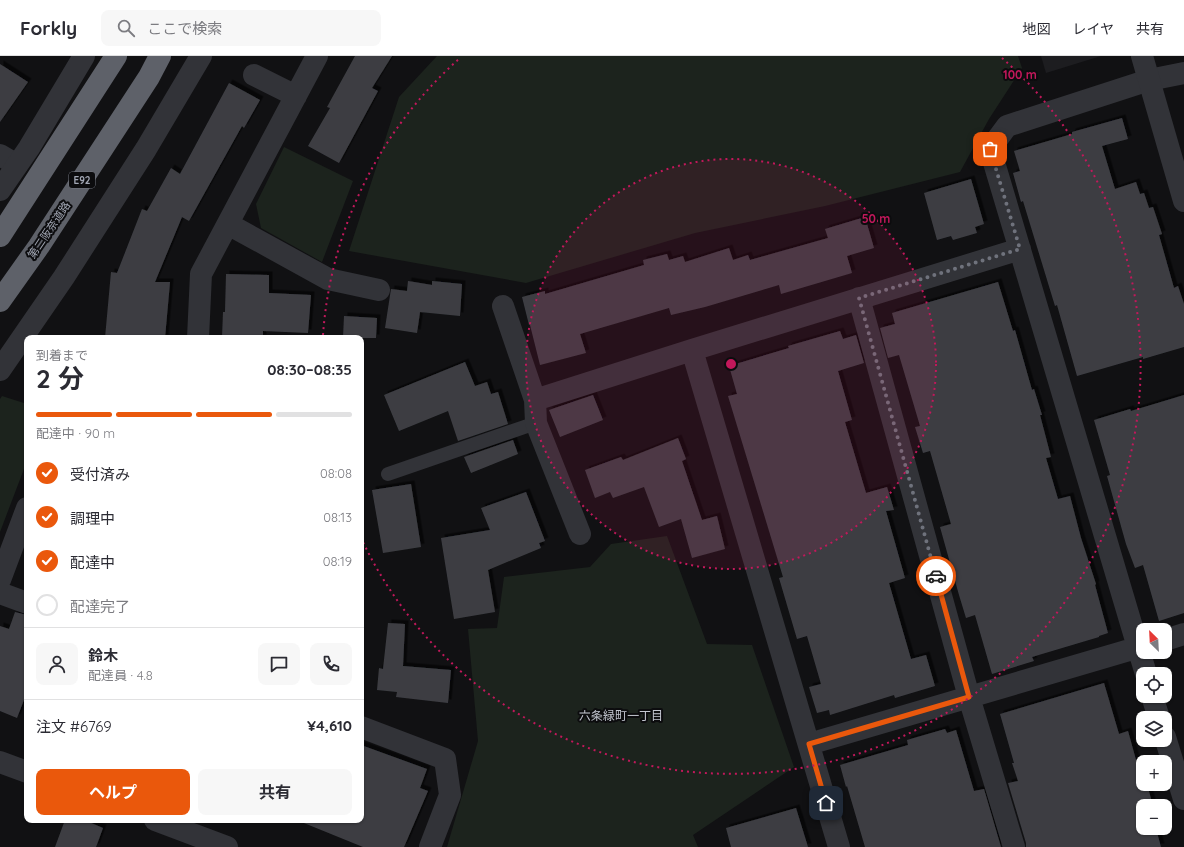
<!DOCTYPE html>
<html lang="ja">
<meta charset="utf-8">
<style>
body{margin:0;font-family:Quicksand,"Noto Sans JP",sans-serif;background:#f7f7f7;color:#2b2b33;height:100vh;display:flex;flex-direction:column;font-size:15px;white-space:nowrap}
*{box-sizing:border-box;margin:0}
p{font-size:13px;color:#7c7c81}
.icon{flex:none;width:22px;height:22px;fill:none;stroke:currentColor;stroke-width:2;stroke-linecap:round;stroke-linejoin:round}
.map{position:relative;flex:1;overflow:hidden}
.panel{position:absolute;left:24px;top:279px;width:340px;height:488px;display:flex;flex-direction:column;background:#fff;border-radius:8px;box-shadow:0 1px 3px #0004}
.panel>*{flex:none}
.needle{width:26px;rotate:336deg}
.fabs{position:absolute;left:1136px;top:567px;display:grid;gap:8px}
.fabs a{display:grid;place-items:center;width:36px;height:36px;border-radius:8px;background:#fff;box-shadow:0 1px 3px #0004;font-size:20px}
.pin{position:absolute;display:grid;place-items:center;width:34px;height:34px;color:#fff;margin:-17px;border-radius:8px;box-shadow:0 2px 6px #0006}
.courier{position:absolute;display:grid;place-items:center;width:40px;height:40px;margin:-20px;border:3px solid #ea580c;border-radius:50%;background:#fff;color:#222;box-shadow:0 1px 5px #0007}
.overview em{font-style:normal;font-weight:700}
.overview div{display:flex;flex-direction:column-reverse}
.overview{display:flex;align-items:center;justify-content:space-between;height:68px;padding:0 12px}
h1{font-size:26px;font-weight:700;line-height:30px}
.bar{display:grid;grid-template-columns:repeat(4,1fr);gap:6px 4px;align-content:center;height:48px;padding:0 12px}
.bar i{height:5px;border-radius:3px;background:#e1e1e2}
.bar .current{background:#ea580c}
.bar p{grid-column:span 4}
.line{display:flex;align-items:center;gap:10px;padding:0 12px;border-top:1px solid #e1e1e2}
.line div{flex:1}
.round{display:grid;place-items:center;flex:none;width:42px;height:42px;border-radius:8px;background:#f7f7f7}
ol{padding:0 12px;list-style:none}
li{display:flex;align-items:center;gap:12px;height:44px}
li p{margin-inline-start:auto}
li .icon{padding:4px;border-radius:50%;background:#ea580c;color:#fff;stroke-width:4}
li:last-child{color:#7c7c81}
li i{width:22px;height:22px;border:2px solid #e1e1e2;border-radius:50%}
.primary-button{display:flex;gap:8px;margin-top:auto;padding:8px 12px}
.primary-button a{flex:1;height:46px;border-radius:8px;background:#ea580c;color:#fff;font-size:16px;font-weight:700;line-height:46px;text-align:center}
.primary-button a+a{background:#f7f7f7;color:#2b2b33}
header{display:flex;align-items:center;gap:24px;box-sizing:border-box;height:56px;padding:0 20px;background:#fff;border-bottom:1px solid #e1e1e2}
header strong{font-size:19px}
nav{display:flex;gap:22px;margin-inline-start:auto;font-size:14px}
.search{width:280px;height:36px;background:#f7f7f7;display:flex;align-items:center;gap:10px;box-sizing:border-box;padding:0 14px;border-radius:8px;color:#7c7c81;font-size:15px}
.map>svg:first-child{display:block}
.built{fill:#1d1d20}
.green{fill:#1c231d}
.building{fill:#3d3e43;filter:url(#shadow)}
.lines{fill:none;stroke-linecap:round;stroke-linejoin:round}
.service{stroke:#323338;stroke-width:14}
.minor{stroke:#323338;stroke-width:22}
.tertiary{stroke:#323338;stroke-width:22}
.motorway{stroke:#5e6169;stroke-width:22}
.done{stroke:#6f727c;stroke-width:4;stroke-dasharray:0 7.2}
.route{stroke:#ea580c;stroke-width:5}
.ring{fill:none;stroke:#c2185b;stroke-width:2;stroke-dasharray:2 4}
.labels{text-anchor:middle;stroke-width:4;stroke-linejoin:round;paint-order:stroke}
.shield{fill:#0c0c0e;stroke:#757882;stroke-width:1}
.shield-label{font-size:10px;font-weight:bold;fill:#a2a7b4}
.street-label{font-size:11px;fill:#a2a7b4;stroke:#0c0c0e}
.neighbourhood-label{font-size:12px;fill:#c3c6d0;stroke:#0c0c0e}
.centre{fill:#c2185b;stroke:#0c0c0e;stroke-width:2}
.ring-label{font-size:12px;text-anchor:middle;font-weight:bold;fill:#c2185b;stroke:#0c0c0e;stroke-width:4;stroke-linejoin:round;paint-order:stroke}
</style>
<header>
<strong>Forkly</strong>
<div class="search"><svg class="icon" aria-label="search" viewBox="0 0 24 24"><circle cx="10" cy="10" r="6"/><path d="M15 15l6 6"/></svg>ここで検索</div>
<nav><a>地図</a><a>レイヤ</a><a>共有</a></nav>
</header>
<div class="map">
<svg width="1184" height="791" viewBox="0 0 1184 791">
<defs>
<filter id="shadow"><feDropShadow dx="3.5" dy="-3.5" stdDeviation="0" flood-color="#0009"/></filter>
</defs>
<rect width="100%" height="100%" fill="#111113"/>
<path class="built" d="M1041,0H1101L1046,17Z"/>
<path class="green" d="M437,0H1018L1022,12L989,63L960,116L825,150L695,177L526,227L349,195L399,41Z
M284,91L353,125L322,206L261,172L256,148Z
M2,340L27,348V405L0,476V343Z
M667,480L707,588L752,589L794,711L693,779L698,791H447L478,685L468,573L497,572L504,521L590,511L611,488Z"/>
<path class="building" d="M355,0H392L372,32L378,35L339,107L308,90L330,52L327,51Z
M0,8L28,26L0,66Z
M229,27L260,44L244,72L242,70L189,165L182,161L155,226H170L165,282H105L111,216L117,217L142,153L147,155L171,112L180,118Z
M1122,62L1128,83L1102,90L1115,133L1136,126L1140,138L1144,137L1149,152L1153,151L1162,178L1159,179L1174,232L1178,230L1184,248V291L1143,303V301L1077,320L1057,249L1055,250L1023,145L1021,146L1013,117L1020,115L1014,95L1072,78V76Z
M971,123L984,168L975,171L977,177L953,184L951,180L937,184L924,137Z
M865,161L874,192L847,200L852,217L781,238L779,229L705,251L671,259L669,252L580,278L586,297L540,309L530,269H531H529L522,241L545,235V238L644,209L643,204L667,198L669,204L683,200L685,206L729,192L733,204L748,199L750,204L828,182L825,173Z
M226,218L269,219V237L311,239L308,277L263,275V282H222L223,256H225Z
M408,225L432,229V225L462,228L460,260L420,256L417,277L385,272L391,233L407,235Z
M998,226L1013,275L1015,274L1032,334L1034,333L1042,359H1040L1051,401L1046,402L1058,443L1070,440L1081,482L1096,528L1095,529L1108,577L1099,580V581L1032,601L1034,605L992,618L975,559L966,562L959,539L940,471L951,468L930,395L923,397L915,371L920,370L899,299L888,302L880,272L895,268L892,257Z
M344,260L377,262L376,282H343Z
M840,275L843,283L856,279L864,307L838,315L852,364L845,366L866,437L887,431L894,454L886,455L905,522L889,527L911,603L926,599L935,630L895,642L894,639L830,659L829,654L817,657L809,631L821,628L807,580L797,583L779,522L783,521L728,340L737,338L729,310L789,292L788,290Z
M465,306L475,330L487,326L491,338L498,336L508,368L458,385L448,355L399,375L384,339Z
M593,339L603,364L560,381L549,354Z
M1184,339V557L1159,565L1143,509L1135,512L1126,488L1107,420L1110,419L1094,364L1130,353L1131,355Z
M678,382L686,403L682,405L702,464L717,460L725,493L692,502L681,463L659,471L644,431L613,442L610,436L595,442L585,414L621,401L623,404Z
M513,384L518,398L471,417L464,401Z
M411,428L421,491L383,497L372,434Z
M526,436L545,485L539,487L541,492L488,514L495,556L454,563L441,482L490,474L481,452Z
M15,556L27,559V636L17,662L0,655V570L9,573Z
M388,567L405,568L403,610L451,614L448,647L396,641L397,636L377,634L379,612L383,613Z
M1104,627L1119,678L1128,675L1144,733L1148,732L1153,750H1143V772H1158L1156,773L1161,791H1026V787L1008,727L1018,725L1012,707H1014L1000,658Z
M945,673L947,677L956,674L974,735L984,733L1001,791H865L847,730L846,731L840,709L908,689L907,684Z
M361,689L427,713L420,732L428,735L404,791H363L299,765L361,764Z
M796,752L808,791H731L726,772Z
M65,764H84L103,772L96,791H55Z"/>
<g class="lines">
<path class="service" d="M388,418L536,367"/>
<path class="minor" d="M254,19L296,40
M0,99L17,109
M228,168L328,223L379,234
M859,242L969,641L1014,791
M503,250L535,344L692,294L1020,193
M198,282L201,218L317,0
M692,294L839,791
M535,344L536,367L580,478
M0,524L27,452
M0,537L27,547
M1165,584L1184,578
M1146,618L990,93L1007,70L1149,24L1184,17
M1152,640L1159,662
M361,671L445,703L450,739L430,791
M1165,681L1184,743
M809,688L1143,590
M0,706L27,716
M155,764L227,791"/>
<path class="tertiary" d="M1142,0L1184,145
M0,134L29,92L84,0
M0,314L64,221L146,93L201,0"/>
<path class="motorway" d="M0,180L116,0
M0,245L39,190L149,21L160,0"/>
</g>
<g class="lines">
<path class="done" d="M936,520L859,242L1020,193L990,93"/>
<path class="route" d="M826,747L809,688L969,641L936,520"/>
</g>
<circle cx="731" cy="308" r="205" fill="#c2185b" fill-opacity=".12"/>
<g class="ring">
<circle cx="731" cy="308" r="205"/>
<path d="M323 279A409 409 0 0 1 460 2M1002 2A409 409 0 1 1 362 484"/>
</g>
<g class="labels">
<rect class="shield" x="69" y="116" width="26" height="16" rx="3"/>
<g class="shield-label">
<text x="82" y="128">E92</text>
</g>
<g class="street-label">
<text transform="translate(49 174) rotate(-56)" y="4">第二阪奈道路</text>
</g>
<g class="neighbourhood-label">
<text x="621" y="664">六条緑町一丁目</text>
</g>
</g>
<circle cx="731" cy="308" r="6" class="centre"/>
<g class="ring-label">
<text x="1020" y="23">100 m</text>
<text x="876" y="167">50 m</text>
</g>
</svg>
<div class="fabs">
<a><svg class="needle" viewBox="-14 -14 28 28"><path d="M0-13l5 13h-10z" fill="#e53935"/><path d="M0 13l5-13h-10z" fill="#7c7c81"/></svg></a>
<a><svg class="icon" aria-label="locate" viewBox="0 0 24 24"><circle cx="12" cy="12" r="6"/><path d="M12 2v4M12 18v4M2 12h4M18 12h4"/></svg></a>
<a><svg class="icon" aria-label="layers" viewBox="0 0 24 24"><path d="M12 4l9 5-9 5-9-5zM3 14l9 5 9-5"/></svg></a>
<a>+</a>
<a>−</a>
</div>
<div class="pin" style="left:990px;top:93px;background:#ea580c"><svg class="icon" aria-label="bag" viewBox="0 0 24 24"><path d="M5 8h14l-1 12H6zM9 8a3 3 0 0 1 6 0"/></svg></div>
<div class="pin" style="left:826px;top:747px;background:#1f2937"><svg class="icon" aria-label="home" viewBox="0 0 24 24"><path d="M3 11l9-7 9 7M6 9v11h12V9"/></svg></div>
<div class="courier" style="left:936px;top:520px"><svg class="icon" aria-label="car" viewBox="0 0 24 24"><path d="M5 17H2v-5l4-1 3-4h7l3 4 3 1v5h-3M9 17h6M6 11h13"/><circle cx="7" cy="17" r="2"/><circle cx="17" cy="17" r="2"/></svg></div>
<section class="panel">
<div class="overview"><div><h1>2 分</h1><p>到着まで</p></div><em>08:30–08:35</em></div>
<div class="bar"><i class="current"></i><i class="current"></i><i class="current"></i><i></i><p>配達中 · 90 m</p></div>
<ol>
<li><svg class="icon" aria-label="check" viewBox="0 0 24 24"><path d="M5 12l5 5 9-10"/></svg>受付済み<p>08:08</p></li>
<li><svg class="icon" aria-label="check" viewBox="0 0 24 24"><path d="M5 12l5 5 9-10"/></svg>調理中<p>08:13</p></li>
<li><svg class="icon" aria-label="check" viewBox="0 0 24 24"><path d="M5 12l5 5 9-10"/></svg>配達中<p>08:19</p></li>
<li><i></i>配達完了</li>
</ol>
<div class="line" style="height:72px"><a class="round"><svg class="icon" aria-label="person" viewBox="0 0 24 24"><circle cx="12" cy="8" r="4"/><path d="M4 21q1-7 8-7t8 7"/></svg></a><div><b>鈴木</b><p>配達員 · 4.8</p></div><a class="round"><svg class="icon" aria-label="chat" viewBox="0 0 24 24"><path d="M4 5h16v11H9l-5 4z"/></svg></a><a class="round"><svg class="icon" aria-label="phone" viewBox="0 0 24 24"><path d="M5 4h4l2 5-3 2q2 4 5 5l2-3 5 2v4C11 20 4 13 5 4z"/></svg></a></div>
<div class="line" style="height:52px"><div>注文 #6769</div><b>¥4,610</b></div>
<div class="primary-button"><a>ヘルプ</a><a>共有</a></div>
</section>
</div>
